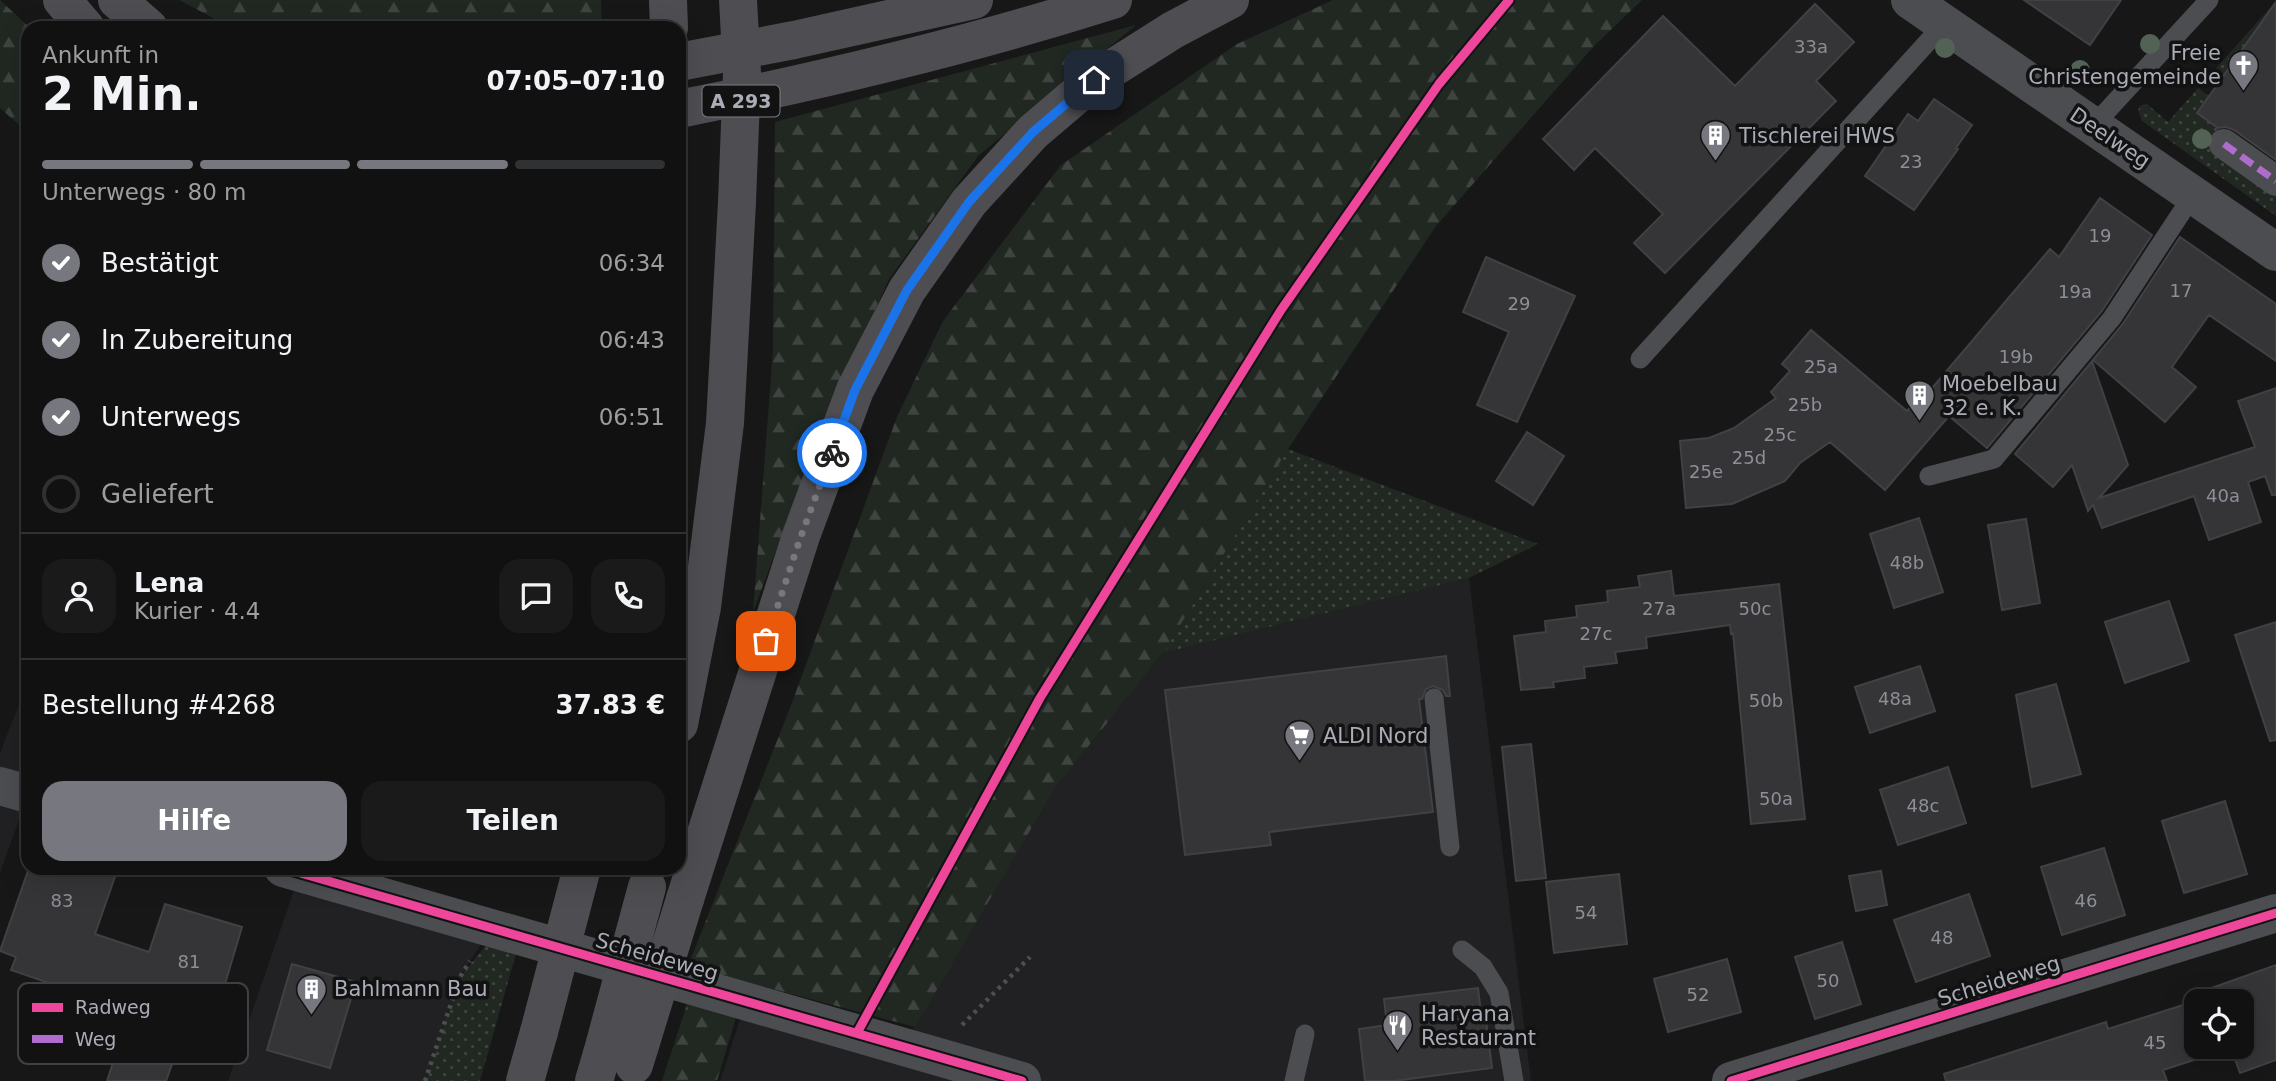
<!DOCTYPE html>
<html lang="de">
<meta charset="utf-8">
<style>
body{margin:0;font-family:"DejaVu Sans",sans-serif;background:#1a1a1b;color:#f1f3f6;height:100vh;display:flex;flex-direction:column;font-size:26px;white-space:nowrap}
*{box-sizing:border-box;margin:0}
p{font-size:23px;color:#9c9d9f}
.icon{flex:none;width:38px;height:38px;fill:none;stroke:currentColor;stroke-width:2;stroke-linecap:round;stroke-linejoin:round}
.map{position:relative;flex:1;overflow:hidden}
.panel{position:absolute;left:21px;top:21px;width:665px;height:854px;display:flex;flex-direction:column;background:#111112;border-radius:21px;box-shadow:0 7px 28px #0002,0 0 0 2px #303132}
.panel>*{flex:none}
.fabs{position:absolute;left:2184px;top:989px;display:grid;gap:14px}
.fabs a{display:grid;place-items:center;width:70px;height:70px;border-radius:14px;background:#111112;box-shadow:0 7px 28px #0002,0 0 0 2px #303132;font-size:35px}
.pin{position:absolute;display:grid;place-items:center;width:60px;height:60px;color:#fff;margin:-30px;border-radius:14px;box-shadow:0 4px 10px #0006}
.courier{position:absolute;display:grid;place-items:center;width:70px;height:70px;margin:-35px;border:5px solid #1a73e8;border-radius:50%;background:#fff;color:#222;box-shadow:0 2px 9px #0007}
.headline em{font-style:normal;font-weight:700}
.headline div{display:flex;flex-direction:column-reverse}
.headline{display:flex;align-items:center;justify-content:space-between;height:119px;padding:0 21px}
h1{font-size:46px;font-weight:700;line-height:52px}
.bar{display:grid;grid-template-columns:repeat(4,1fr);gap:10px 7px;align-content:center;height:84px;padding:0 21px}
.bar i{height:9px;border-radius:5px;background:#303132}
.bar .active{background:#77787f}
.bar p{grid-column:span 4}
.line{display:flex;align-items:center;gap:18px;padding:0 21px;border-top:2px solid #303132}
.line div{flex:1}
.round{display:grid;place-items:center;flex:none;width:74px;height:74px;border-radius:21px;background:#1a1a1b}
ol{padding:0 21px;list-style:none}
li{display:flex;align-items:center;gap:21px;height:77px}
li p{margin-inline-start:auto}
li .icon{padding:7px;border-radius:50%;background:#77787f;color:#fff;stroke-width:4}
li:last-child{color:#9c9d9f}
li i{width:38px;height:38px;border:4px solid #303132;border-radius:50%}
.primary-button{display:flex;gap:14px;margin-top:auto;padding:14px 21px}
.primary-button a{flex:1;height:80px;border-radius:21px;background:#77787f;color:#fff;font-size:28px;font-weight:700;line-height:80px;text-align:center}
.primary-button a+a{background:#1a1a1b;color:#f1f3f6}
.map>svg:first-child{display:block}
.built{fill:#212123}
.grass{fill:url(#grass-dots)}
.forest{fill:url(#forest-firs)}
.building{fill:#353537;stroke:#404144;stroke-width:2;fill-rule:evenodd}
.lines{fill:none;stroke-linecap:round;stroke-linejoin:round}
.path{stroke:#4d4e51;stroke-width:4.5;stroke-dasharray:3.5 5;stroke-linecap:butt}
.service{stroke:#4c4d50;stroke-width:19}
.pedestrian{stroke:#4c4d50;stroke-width:30}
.minor{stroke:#4c4d50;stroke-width:38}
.motorway{stroke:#4e4e52;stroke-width:38}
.motorway-bridge{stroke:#4e4e52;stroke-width:38}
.quiet{stroke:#b06ccc;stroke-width:7;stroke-dasharray:14 7;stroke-linecap:butt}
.cycleway-casing{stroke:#121213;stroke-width:13}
.cycleway{stroke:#ed469a;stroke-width:9}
.tree{fill:#526355}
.done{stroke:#77787f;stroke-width:7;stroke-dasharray:0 12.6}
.route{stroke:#1a73e8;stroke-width:9}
.labels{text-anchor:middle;stroke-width:7;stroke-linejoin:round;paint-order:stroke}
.number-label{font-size:18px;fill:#8d8f97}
.shield{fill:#121213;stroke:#7c7e86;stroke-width:2}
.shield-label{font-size:19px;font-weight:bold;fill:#aaadb7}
.poi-label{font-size:21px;fill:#aaadb7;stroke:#121213;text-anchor:start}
.street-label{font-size:21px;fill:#aaadb7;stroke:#121213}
.key{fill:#121213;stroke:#404044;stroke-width:2}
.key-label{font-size:19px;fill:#aaadb7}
</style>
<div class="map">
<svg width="2276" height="1081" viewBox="0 0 2276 1081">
<defs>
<pattern id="grass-dots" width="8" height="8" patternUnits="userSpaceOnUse" patternTransform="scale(1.75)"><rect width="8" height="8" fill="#212822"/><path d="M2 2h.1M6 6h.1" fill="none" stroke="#3f4440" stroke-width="1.8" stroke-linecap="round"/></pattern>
<pattern id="forest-firs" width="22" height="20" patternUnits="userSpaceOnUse" patternTransform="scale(1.75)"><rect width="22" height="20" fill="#212822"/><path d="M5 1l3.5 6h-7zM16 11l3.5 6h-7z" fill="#3f4440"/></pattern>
</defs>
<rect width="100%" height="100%" fill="#171718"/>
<path class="built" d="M1469,578L1531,1081H720L746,1001L903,1046L1055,788L1163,653Z
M28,681V794L0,873V753Z
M300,873L491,928L460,977L425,1081H228Z"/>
<path class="grass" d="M2276,1V19L2262,21L2220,80L2211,74Z
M2198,88L2209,96L2197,113L2223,132L2276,189V216L2142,121L2138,110L2141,105L2147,104L2168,122Z
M1288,449L1538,544L1469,578L1163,653Z
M488,943H519L480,1081H425L460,977Z"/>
<path class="forest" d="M0,0L30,28H28V133L0,108Z
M179,0H601L602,28H232Z
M1333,0H1642L1594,46L1436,226L1288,449L1163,653L1055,788L915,1027L688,966L790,708L897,417L943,321L1061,165L1237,44Z
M1136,25L978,156L889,279L819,436L753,612L773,351L775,122Z
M690,995L737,1014L717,1081H662Z"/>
<path class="building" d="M2024,0H2121L2090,45Z
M2276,2V160L2234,130L2226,127L2218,128L2197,113Z
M1815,4L1854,42L1816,81L1836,101L1665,273L1634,243L1663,214L1595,148L1574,170L1543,139L1663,16L1735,86Z
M1934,99L1972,125L1956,148L1958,149L1914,210L1865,176L1908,114L1918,121Z
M2100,198L2152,235L2102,311L1987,448L1949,416L1885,490L1830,442L1800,463L1785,481L1732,504L1686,508L1680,441L1709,438L1734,428L1776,398L1771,392L1790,371L1782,364L1811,330L1907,411L1919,397L1922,400L2050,249L2059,257Z
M2180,237L2276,304V361L2209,315L2172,367L2196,387L2165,422L2093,360L2122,325Z
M1486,257L1575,296L1517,422L1477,405L1509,332L1463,312Z
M2092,361L2128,465L2099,498L2255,447L2238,401L2276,388V495H2272L2265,476L2248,482L2261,522L2209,540L2194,496L2102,528L2093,505L2088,511L2072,465L2053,487L2015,454Z
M1527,432L1564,456L1533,505L1496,481Z
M1919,518L1943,592L1894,608L1870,534Z
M2026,519L2040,603L2002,610L1988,525Z
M1671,571L1674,596L1779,584L1805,819L1751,824L1733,633L1731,634L1730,625L1646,637L1647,648L1615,652L1617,663L1584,667L1585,678L1553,682L1554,687L1521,690L1514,636L1546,632L1545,621L1577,617L1576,606L1608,602L1607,591L1640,587L1638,576Z
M2169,601L2189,661L2125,683L2105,622Z
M2276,622V740L2270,741L2235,635Z
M1446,656L1450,696H1446L1443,690L1433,686L1426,689L1422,699H1419L1433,812L1269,832L1271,845L1185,855L1165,690Z
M1920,666L1935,711L1870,733L1855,687Z
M2056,684L2081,774L2032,787L2016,695Z
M1531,744L1546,878L1516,881L1502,747Z
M1948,767L1966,823L1898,845L1880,790Z
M2225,801L2247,874L2184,893L2162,821Z
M2104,848L2125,915L2062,935L2041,867Z
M29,868H118L95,934L149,952L165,904L242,927L219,1004L196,997L166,1081H107L130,1011L11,970L16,957L0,951Z
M1881,871L1887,905L1856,911L1849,876Z
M1619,874L1627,944L1554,953L1546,882Z
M1969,894L1990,956L1916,982L1894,920Z
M1842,942L1861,1004L1815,1019L1795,957Z
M1727,959L1741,1012L1668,1032L1654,979Z
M292,964L356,982L330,1068L267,1050Z
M2276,965V1060L2240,1073L2231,1048L2163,1070L2167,1081H1946L1944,1074L2106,1022L2108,1029L2211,996L2209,989ZM2196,1001H2242V1046H2196Z
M1478,988L1481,1013L1485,1012L1492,1068L1394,1081H1365L1359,1029L1387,1025L1384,999Z"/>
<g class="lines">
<path class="path" d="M962,1025L1030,957
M425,1081L460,977L470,961"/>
<path class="service" d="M2093,126L2209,0
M1640,359L1944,24
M1929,476L1994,459L2112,318L2193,195
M1434,698L1450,847
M1462,950L1483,967L1499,993L1514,1081
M1294,1081L1305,1034"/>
<path class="pedestrian" d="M2224,144L2276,181"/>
<path class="minor" d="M1910,0L2276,252
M0,786L28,794
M283,868L1022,1081
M1731,1081L2276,913"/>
<path class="motorway" d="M62,0L86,28
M117,0L149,28
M668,0L669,28
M679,62L794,40L974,0
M679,109C825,80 971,45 1113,0
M679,724L702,607L725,423L737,202
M685,899L801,536L855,390L907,290L969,202L1033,132L1094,80L1173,30L1230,0
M525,1081L539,1032
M594,1081L602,1054"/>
<path class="motorway-bridge" d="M737,202L742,73L738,0
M539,1032L582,868
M602,1054L647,887
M634,1065L685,899"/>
<path class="quiet" d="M2224,144L2276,181"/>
<defs>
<path id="cycleway" d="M283,868L1022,1081
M857,1033L1040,698L1281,310L1439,84L1509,0
M1731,1081L2276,913"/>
</defs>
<use href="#cycleway" class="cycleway-casing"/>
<use href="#cycleway" class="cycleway"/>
</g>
<g class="tree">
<circle cx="2150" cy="44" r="10"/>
<circle cx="1945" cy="48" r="10"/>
<circle cx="2080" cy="70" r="10"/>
<circle cx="2202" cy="139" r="10"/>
</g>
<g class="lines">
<path class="done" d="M766,641L801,536L832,453"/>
<path class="route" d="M832,453L855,390L907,290L969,202L1033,132L1094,80"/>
</g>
<defs>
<symbol id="church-pin" viewBox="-11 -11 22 30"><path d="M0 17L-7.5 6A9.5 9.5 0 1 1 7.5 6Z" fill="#77787f" stroke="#121213"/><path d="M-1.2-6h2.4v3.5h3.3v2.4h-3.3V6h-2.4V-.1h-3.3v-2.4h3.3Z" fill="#fff"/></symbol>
<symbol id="building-pin" viewBox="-11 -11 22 30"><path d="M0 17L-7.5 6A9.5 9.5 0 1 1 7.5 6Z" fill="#77787f" stroke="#121213"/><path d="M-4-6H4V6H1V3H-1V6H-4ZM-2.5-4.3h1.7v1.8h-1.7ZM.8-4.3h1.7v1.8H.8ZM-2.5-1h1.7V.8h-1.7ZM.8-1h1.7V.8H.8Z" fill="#fff"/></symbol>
<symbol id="supermarket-pin" viewBox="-11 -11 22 30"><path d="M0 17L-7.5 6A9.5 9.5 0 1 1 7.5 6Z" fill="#77787f" stroke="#121213"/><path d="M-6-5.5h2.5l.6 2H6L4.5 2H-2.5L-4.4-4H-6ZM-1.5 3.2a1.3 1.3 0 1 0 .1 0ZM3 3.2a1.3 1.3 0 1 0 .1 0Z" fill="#fff"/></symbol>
<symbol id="restaurant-pin" viewBox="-11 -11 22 30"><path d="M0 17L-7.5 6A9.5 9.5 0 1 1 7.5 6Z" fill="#77787f" stroke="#121213"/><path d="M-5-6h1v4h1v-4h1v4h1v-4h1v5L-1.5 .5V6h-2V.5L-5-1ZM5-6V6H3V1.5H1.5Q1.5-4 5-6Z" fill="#fff"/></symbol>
</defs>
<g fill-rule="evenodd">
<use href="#church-pin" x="2226" y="48" width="35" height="47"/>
<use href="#building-pin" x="1698" y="118" width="35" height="47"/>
<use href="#building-pin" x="1902" y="378" width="35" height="47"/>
<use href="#supermarket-pin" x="1282" y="718" width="35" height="47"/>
<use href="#building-pin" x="294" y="972" width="35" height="47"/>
<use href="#restaurant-pin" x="1380" y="1008" width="35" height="47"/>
</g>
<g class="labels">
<g class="number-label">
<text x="1811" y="53">33a</text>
<text x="1911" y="168">23</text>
<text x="2100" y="242">19</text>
<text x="2181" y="297">17</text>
<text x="2075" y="298">19a</text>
<text x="1519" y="310">29</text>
<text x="2016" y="363">19b</text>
<text x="1821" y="373">25a</text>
<text x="1805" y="411">25b</text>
<text x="1780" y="441">25c</text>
<text x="1749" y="464">25d</text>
<text x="1706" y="478">25e</text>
<text x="2223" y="502">40a</text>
<text x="1907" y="569">48b</text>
<text x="1659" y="615">27a</text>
<text x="1755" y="615">50c</text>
<text x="1596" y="640">27c</text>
<text x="1895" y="705">48a</text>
<text x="1766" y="707">50b</text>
<text x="1776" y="805">50a</text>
<text x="1923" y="812">48c</text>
<text x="62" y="907">83</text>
<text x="2086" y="907">46</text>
<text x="1586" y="919">54</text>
<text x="1942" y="944">48</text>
<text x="189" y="968">81</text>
<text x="1828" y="987">50</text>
<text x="1698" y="1001">52</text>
<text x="2155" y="1049">45</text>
</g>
<rect class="shield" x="702.5" y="85.5" width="77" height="31" rx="5"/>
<g class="shield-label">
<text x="741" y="108">A 293</text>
</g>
<g class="poi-label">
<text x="2221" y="60" text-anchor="end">Freie<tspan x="2221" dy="24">Christengemeinde</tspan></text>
<text x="1739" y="143">Tischlerei HWS</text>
<text x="1942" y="391">Moebelbau<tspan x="1942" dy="24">32 e. K.</tspan></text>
<text x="1323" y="743">ALDI Nord</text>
<text x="334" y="996">Bahlmann Bau</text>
<text x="1421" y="1021">Haryana<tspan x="1421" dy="24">Restaurant</tspan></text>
</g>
<g class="street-label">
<text transform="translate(2110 138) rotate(34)" y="7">Deelweg</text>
<text transform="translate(657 957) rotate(16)" y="7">Scheideweg</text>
<text transform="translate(1999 981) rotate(-17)" y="7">Scheideweg</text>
</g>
</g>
<rect x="18" y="983" width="230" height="81" rx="10" class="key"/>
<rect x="32" y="1003" width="31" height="9" fill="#ed469a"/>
<rect x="32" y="1035" width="31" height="8" fill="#b06ccc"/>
<g class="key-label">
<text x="75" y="1014">Radweg</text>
<text x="75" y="1046">Weg</text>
</g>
</svg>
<div class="fabs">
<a><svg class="icon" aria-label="locate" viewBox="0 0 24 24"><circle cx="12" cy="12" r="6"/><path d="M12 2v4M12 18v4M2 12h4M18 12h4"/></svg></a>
</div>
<div class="pin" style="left:766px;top:641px;background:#ea580c"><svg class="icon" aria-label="bag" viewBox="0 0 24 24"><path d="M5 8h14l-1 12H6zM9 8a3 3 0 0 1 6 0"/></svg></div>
<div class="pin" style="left:1094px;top:80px;background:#1f2937"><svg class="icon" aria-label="home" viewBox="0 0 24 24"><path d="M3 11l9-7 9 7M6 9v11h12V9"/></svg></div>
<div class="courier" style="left:832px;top:453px"><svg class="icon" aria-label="bike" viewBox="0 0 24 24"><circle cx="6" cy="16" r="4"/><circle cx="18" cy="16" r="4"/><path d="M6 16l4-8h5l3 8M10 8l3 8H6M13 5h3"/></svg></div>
<section class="panel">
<div class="headline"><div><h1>2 Min.</h1><p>Ankunft in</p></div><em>07:05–07:10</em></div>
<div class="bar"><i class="active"></i><i class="active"></i><i class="active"></i><i></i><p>Unterwegs · 80 m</p></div>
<ol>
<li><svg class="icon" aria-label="check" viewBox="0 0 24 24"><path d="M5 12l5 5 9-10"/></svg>Bestätigt<p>06:34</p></li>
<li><svg class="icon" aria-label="check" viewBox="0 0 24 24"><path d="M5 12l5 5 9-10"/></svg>In Zubereitung<p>06:43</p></li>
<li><svg class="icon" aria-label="check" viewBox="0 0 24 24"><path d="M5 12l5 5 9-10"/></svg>Unterwegs<p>06:51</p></li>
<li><i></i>Geliefert</li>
</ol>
<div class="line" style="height:126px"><a class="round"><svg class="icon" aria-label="person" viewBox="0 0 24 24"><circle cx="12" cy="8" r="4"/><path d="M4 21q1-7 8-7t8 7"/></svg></a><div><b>Lena</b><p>Kurier · 4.4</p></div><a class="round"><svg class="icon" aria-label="chat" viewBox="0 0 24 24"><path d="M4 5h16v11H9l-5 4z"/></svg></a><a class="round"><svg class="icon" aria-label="phone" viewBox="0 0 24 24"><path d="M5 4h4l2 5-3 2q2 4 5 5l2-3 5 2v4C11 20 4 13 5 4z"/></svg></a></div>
<div class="line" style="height:91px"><div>Bestellung #4268</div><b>37.83 €</b></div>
<div class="primary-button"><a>Hilfe</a><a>Teilen</a></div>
</section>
</div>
